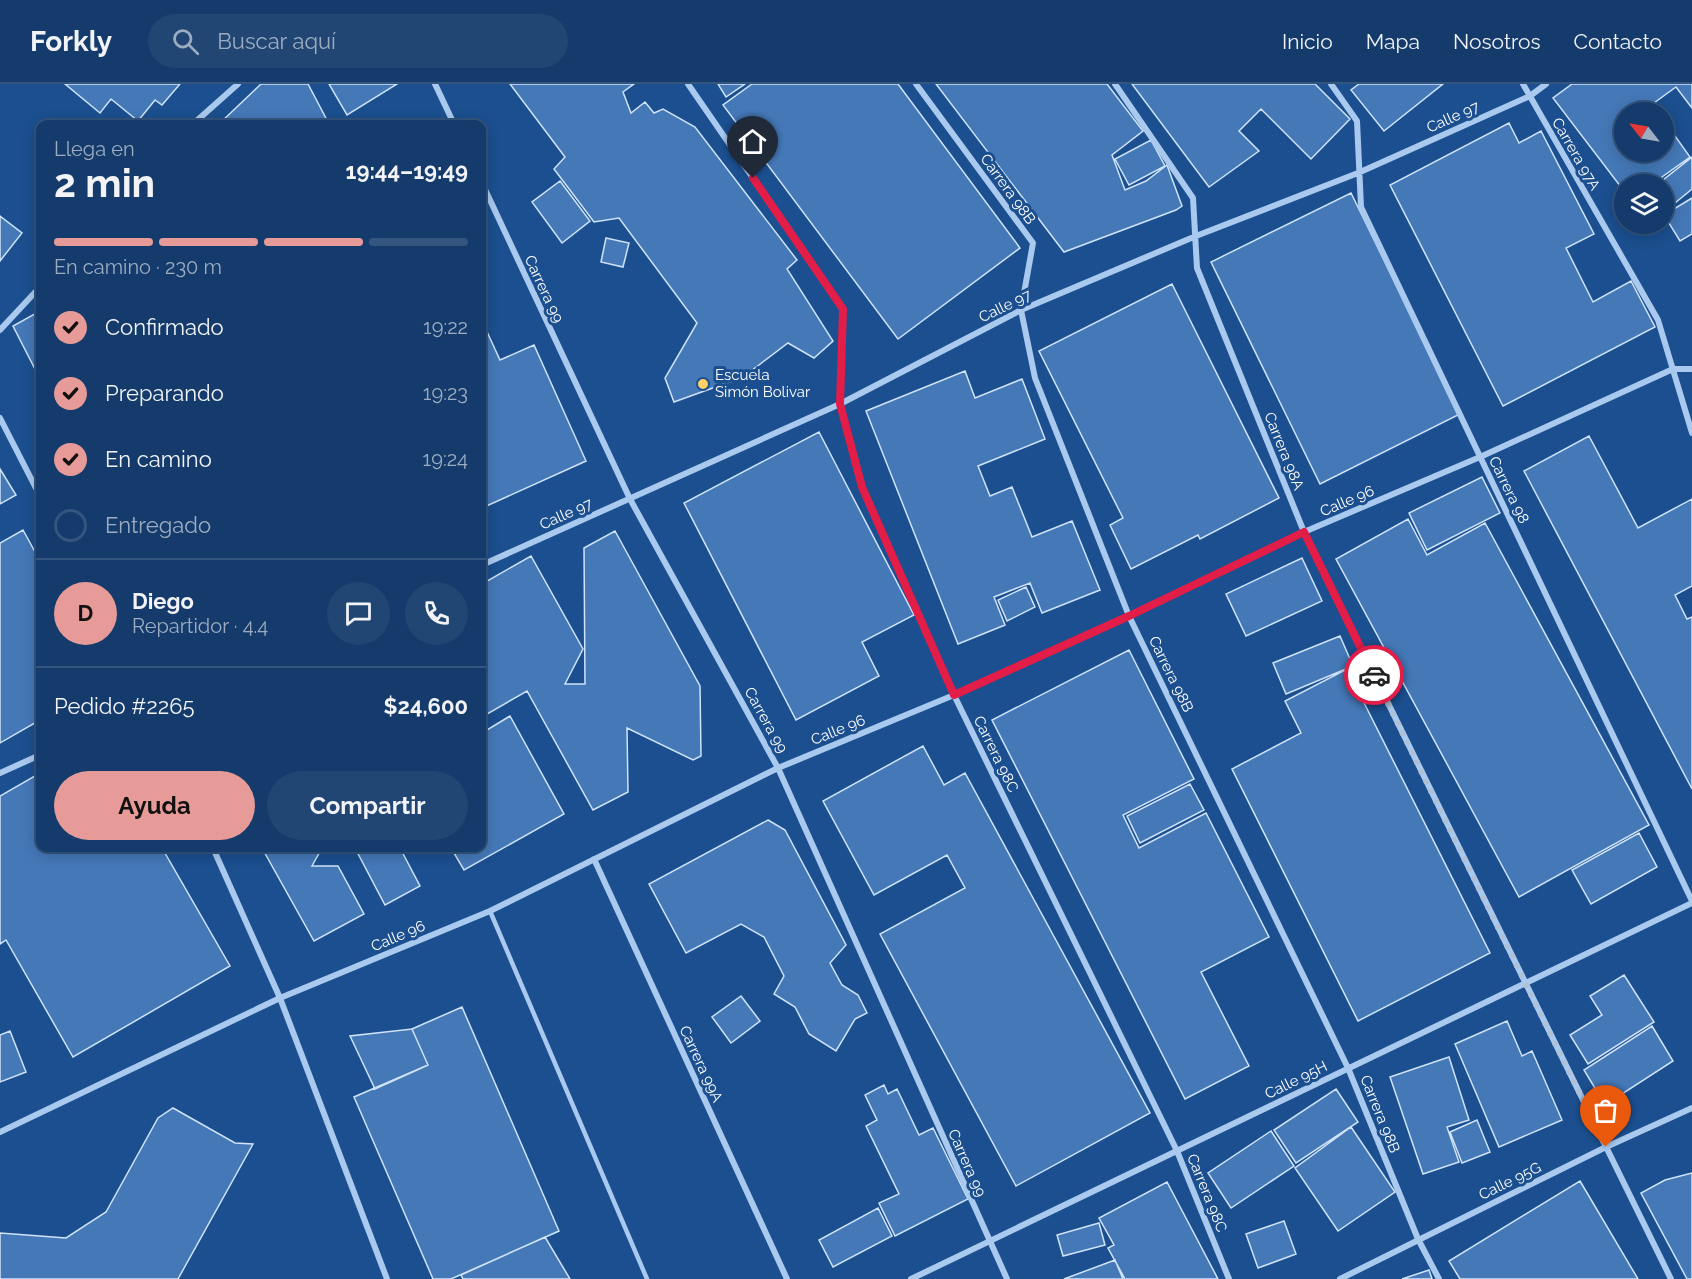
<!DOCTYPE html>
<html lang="es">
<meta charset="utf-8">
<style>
body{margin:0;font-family:Raleway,sans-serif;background:#214673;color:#f1f3f6;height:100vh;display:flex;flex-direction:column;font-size:22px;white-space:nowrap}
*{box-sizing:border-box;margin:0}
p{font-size:20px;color:#9dadc1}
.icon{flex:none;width:33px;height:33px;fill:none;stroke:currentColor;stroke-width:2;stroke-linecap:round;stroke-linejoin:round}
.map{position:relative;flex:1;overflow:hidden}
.sheet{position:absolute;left:36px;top:36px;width:450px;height:732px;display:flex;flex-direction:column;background:#143b6b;border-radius:12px;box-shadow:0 3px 15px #0003,0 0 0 2px #33557e}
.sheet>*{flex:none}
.needle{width:39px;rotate:301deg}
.controls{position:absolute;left:1614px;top:18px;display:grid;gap:12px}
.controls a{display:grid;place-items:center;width:60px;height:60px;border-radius:50%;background:#143b6b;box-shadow:0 3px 15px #0003,0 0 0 2px #33557e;font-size:30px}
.pin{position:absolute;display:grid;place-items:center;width:51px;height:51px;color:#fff;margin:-62px -26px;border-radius:50% 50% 50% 0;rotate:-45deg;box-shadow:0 0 6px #0007}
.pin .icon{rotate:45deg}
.courier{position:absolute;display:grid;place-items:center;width:60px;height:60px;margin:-30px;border:4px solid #e11d48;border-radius:50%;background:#fff;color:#222;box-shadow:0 2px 8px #0007}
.summary em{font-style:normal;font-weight:700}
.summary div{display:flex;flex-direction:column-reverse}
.summary{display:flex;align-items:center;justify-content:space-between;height:102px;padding:0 18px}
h1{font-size:39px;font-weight:700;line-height:45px}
.bar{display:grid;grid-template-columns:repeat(4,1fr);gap:9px 6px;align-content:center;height:72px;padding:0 18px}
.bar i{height:8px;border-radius:4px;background:#33557e}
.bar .current{background:#e69b98}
.bar p{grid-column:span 4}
.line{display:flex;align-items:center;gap:15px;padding:0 18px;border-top:2px solid #33557e}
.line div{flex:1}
.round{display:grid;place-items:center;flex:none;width:63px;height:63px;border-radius:32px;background:#214673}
ol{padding:0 18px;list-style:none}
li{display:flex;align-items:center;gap:18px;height:66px}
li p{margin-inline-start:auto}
li .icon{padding:6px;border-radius:50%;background:#e69b98;color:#111;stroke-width:4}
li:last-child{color:#9dadc1}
li i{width:33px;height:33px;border:3px solid #33557e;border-radius:50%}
.primary-button{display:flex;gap:12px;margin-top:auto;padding:12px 18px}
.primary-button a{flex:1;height:69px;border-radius:36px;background:#e69b98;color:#111;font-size:24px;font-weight:700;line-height:69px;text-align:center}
.primary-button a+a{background:#214673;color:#f1f3f6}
header{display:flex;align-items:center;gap:36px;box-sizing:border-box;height:84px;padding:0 30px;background:#143b6b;border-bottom:2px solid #33557e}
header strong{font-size:28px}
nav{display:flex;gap:33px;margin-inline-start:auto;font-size:21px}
.search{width:420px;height:54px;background:#214673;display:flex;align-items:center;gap:15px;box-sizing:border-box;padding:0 21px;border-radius:33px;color:#9dadc1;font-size:22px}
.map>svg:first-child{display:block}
.building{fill:#4478b7;stroke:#cfe3fa;stroke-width:1.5}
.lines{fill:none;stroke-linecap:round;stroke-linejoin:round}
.lane{stroke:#a9c9ee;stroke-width:4.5}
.street{stroke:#a9c9ee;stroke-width:6}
.done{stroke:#afc1d8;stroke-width:6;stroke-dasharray:0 10.8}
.route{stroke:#e11d48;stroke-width:8}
.poi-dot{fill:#ffd166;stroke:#1b4f8f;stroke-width:2}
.labels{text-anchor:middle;stroke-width:6;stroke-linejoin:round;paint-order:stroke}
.street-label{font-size:15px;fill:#fff;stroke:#1b4f8f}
.poi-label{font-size:15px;fill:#fff;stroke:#1b4f8f;text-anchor:start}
</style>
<header>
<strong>Forkly</strong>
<div class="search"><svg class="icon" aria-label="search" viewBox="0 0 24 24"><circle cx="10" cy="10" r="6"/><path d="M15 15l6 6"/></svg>Buscar aquí</div>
<nav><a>Inicio</a><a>Mapa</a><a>Nosotros</a><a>Contacto</a></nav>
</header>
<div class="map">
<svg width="1692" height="1195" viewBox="0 0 1692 1195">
<rect width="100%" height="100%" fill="#1b4f8f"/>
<path class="building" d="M65,0H180L162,21L155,16L138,37L111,15L100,29Z
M261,0H308L329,40H219Z
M329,0H397L347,31Z
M510,0H634L623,8L631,29L645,18L654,29L663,25L695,43L797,176L787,185L833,257L814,274L788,259L743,293L674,318L665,294L697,239L619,134L594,138L554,85L565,73Z
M718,0H745L726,13Z
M752,0H898L1020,164L898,255L723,21Z
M936,0H1107L1143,47L1112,71L1125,106L1146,97L1167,81L1182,122L1176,126L1064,168Z
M1132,0H1315L1350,35L1311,75L1261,25L1239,47L1259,67L1209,103Z
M1359,0H1443L1384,47L1351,6Z
M1572,0H1692V24L1676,3L1647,24L1651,28H1624V68H1664V40L1668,42L1690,73L1652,100H1624V107L1553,14Z
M1509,39L1519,59L1541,47L1594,150L1566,164L1593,218L1631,197L1655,243L1503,322L1390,101Z
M1151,56L1165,82L1129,101L1115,75Z
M1692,73V105L1664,128V100H1658Z
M560,97L590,137L562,159L532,118Z
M1351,109L1460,330L1320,400L1211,178Z
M1692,114V150L1680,157L1664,131Z
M0,132L22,149L0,177Z
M606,154L629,159L623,183L601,178Z
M1172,200L1279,414L1200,455L1198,451L1131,485L1110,441L1123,434L1039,267Z
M40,227V295L13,242Z
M483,239L500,276L534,261L586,377L482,424V240Z
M965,287L975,314L1022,295L1045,355L978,382L990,412L1012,403L1032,453L1072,437L1100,506L1042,529L1030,499L994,513L1005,541L958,560L866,327Z
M819,348L914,531L862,558L879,592L796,636L684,419Z
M1589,352L1638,444L1692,415V502L1675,511L1687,535L1692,533V705L1524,387Z
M0,385L16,411L0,420Z
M1482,393L1500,429L1427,466L1409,429Z
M1408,435L1427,471L1485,439L1649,741L1519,813L1336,475Z
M23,446L40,477V636L0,659V459Z
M615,447L700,602L701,672L693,676L627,644L628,708L593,726L527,607L482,633V500L531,472L583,565L565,600H585L584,464Z
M1302,474L1322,517L1246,552L1226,510Z
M1026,503L1035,523L1007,537L998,516Z
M1340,552L1353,582L1286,610L1273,579Z
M1129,566L1194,695L1123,731L1139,764L1206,729L1269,853L1201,888L1249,982L1185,1015L992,636Z
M1347,585L1490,869L1358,937L1232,685L1301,649L1285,617Z
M510,632L564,730L464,786L451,764H482V649Z
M923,662L944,701L965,689L1150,1029L1016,1102L880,850L965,804L947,771L874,811L823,717Z
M40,689V764H162L230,882L73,973L6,856L0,860V712Z
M1190,700L1204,726L1140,759L1127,732Z
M768,736L785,746L846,861L830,879L842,901L858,911L867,929L855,935L836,967L809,950L795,923L774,910L784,892L764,853L741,840L686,869L649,800Z
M1639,749L1657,783L1591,820L1572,786Z
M262,764H322L312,782H338L364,830L314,857Z
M355,764H400L420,802L385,821Z
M1624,891L1654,938L1588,980L1570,951L1602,931L1590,912Z
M741,912L760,937L731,959L712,933Z
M462,923L559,1147L451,1195H433L354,1013L428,981L412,945Z
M1507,937L1522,972L1532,967L1562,1036L1499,1063L1455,960Z
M1652,942L1673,977L1605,1021L1584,986Z
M412,945L428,981L375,1005L350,952Z
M10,947L26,988L0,998V951Z
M1449,973L1469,1036L1447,1043L1459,1078L1423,1090L1390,993Z
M884,1001L888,1010L897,1005L919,1051L933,1044L968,1115L895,1152L879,1119L899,1110L866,1042L877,1036L865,1011Z
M1336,1005L1358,1038L1296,1079L1274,1046Z
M173,1024L235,1059L253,1060L178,1195H0V1149L66,1154L106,1128L158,1034Z
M1477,1036L1490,1068L1462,1079L1450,1048Z
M1351,1043L1395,1108L1338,1147L1295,1084Z
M1271,1047L1294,1082L1231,1124L1208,1089Z
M1692,1089V1195H1687L1641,1109L1665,1096Z
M1580,1097L1638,1195H1460L1449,1177Z
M1167,1098L1218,1195H1125L1108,1164L1114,1161L1099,1134Z
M878,1124L892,1152L833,1183L819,1156Z
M1284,1137L1296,1170L1258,1184L1246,1150Z
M1099,1139L1105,1161L1063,1172L1057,1151Z
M545,1153L570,1195H463L461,1191Z
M1115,1176L1123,1195H1064Z
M1429,1186L1432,1195H1402Z"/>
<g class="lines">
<path class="lane" d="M490,827L647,1195"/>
<path class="street" d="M435,0L454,40
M688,0L843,225L840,320L862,403L954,611L1177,1067L1229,1195
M916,0L1033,159L1021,226L1035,294L1129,532L1348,984L1418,1155L1439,1195
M1115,0L1193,114L1197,184L1304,448L1671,1195
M1331,0L1357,37L1361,123L1692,817
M1523,0L1658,236L1692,349
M193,40L238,0
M482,99L630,415L778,684L1007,1195
M0,246L40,203
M0,334L40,412
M482,481L840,320L1021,226L1196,152L1358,89L1530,12L1546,0
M0,689L40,671
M213,764L280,914L387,1195
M594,775L787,1195
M0,1048L280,914L490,827L778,684L954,611L1129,532L1304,448L1480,373L1673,285H1692
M911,1195L1692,819
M1340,1195L1606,1063L1692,1024"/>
</g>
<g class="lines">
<path class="done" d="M1374,591L1606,1063"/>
<path class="route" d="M753,94L843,225L840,320L862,403L954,611L1129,532L1304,448L1374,591"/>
</g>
<circle class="poi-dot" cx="703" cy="300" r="6"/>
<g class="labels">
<g class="street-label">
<text transform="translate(1453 33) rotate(-24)" y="5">Calle 97</text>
<text transform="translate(1576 70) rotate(60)" y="5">Carrera 97A</text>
<text transform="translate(1008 105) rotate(54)" y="5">Carrera 98B</text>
<text transform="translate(544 205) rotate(65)" y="5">Carrera 99</text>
<text transform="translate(1005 222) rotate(-26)" y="5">Calle 97</text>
<text transform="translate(1284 367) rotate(68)" y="5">Carrera 98A</text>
<text transform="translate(1509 406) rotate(64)" y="5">Carrera 98</text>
<text transform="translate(1347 417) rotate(-23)" y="5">Calle 96</text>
<text transform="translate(566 430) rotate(-24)" y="5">Calle 97</text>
<text transform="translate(1171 590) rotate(64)" y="5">Carrera 98B</text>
<text transform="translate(766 636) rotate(61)" y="5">Carrera 99</text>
<text transform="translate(838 646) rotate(-22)" y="5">Calle 96</text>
<text transform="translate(996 670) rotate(64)" y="5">Carrera 98C</text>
<text transform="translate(398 852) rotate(-23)" y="5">Calle 96</text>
<text transform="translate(701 980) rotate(65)" y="5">Carrera 99A</text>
<text transform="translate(1296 996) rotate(-26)" y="5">Calle 95H</text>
<text transform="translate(1380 1030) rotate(68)" y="5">Carrera 98B</text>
<text transform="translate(967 1079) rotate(66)" y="5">Carrera 99</text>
<text transform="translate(1510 1097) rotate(-26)" y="5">Calle 95G</text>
<text transform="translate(1207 1109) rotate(68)" y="5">Carrera 98C</text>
</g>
<g class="poi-label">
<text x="715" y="296">Escuela<tspan x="715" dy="17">Simón Bolivar</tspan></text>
</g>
</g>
</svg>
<div class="controls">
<a><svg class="needle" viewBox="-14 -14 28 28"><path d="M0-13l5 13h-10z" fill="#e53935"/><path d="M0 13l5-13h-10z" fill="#9dadc1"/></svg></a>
<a><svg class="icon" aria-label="layers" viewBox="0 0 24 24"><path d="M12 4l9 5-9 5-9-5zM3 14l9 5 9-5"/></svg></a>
</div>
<div class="pin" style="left:1606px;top:1063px;background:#ea580c"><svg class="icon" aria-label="bag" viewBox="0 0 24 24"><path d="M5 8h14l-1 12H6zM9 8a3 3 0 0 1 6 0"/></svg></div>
<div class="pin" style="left:753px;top:94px;background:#1f2937"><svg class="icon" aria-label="home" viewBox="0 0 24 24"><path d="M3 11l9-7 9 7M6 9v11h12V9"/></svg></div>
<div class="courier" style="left:1374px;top:591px"><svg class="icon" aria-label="car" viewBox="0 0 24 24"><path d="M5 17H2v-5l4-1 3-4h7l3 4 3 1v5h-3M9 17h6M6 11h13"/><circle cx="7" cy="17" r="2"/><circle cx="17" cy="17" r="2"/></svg></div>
<section class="sheet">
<div class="summary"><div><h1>2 min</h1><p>Llega en</p></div><em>19:44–19:49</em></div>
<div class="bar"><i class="current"></i><i class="current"></i><i class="current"></i><i></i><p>En camino · 230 m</p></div>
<ol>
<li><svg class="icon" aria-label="check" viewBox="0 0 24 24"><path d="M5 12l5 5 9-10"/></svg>Confirmado<p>19:22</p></li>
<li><svg class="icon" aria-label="check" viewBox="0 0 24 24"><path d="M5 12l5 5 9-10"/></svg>Preparando<p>19:23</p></li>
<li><svg class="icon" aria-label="check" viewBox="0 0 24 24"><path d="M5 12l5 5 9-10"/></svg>En camino<p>19:24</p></li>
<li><i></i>Entregado</li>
</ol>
<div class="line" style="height:108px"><b class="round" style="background:#e69b98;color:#111">D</b><div><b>Diego</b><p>Repartidor · 4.4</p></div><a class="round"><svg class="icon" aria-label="chat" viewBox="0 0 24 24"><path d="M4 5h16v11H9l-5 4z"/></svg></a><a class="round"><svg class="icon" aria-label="phone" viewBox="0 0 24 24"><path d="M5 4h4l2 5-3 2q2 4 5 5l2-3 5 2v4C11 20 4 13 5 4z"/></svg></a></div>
<div class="line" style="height:78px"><div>Pedido #2265</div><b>$24,600</b></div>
<div class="primary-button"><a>Ayuda</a><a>Compartir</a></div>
</section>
</div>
